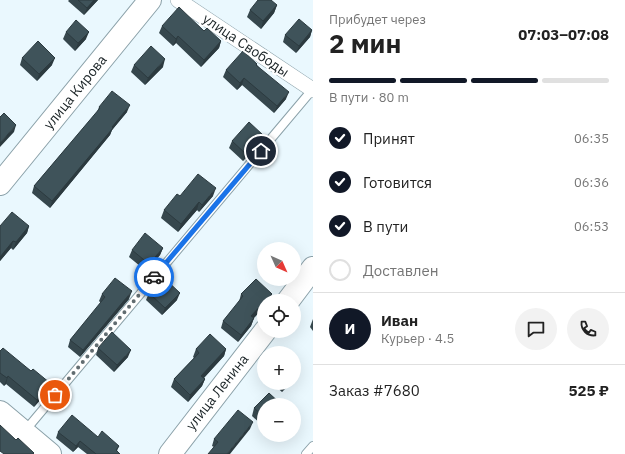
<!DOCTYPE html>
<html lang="ru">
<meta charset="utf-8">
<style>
body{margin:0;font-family:"IBM Plex Sans",sans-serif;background:#f2f2f2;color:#222;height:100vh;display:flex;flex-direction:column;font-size:15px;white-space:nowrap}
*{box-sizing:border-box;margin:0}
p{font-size:13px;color:#767676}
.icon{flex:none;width:22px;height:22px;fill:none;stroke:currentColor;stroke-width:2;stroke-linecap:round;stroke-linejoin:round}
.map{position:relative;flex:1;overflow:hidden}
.drawer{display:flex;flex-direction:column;background:#fff;width:312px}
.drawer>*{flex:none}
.needle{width:26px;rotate:135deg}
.controls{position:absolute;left:257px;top:242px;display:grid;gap:8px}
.controls a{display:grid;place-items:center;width:44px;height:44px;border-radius:50%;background:#fff;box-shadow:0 4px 16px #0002;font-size:20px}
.pin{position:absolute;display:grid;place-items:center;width:34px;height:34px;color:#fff;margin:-17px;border:2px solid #fff;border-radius:50%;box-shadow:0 1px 4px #0007}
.courier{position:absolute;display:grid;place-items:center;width:40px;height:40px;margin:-20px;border:3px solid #1a73e8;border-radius:50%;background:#fff;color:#222;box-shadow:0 1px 5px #0007}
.overview em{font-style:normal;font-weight:700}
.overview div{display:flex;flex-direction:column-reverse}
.overview{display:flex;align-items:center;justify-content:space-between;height:68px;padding:0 16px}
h1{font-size:26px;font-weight:700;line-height:30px}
.bar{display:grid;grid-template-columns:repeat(4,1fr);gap:6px 4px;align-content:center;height:48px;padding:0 16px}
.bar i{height:5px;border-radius:3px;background:#e0e0e0}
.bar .on{background:#111827}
.bar p{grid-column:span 4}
.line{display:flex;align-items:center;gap:10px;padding:0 16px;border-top:1px solid #e0e0e0}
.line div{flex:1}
.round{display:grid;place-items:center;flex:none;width:42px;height:42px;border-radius:21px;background:#f2f2f2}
ol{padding:0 16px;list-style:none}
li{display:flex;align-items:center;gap:12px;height:44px}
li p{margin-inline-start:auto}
li .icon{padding:4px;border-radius:50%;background:#111827;color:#fff;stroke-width:4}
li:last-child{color:#767676}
li i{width:22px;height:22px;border:2px solid #e0e0e0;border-radius:50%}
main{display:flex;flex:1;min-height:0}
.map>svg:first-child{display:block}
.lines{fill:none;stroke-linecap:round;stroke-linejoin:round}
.service-casing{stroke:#8ba1a9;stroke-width:10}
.minor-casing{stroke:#8ba1a9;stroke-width:16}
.secondary-casing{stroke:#8ba1a9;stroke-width:24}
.service{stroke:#fff;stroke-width:8}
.minor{stroke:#fff;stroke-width:15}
.secondary{stroke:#fff;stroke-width:22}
.wall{fill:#36474d}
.shaded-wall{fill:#2c3a3f}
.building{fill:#3f535a;stroke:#2c3a3f}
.done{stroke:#616c70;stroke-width:4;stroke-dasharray:0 7.2}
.route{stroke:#1a73e8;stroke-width:5}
.labels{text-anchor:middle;stroke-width:4;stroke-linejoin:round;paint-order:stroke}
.street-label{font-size:14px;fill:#172023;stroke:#fff}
</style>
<main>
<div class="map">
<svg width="313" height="454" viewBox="0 0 313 454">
<rect width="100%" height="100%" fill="#eaf8fe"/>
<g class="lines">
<defs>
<path id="service" d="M24,432L312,90
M306,454L313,446"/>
<path id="minor" d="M178,0L313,90"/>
<path id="secondary" d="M0,184L150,0
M288,301L313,268
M0,412L50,454
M170,454L265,331"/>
</defs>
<use href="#service" class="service-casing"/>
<use href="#minor" class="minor-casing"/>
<use href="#secondary" class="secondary-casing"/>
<use href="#service" class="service"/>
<use href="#minor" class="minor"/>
<use href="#secondary" class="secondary"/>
</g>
<path class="wall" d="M69,0H98L84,15L68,1Z
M277,5L274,13L261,29L247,17L250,10Z
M162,26L204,31L221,41L219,48L201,67L176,43L173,46L159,33Z
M312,30L310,37L296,53L283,42L285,35Z
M66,32L86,39L75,51L63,39Z
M22,58L52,65L37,81L20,65Z
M257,64V65L286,99L274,113L242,85L237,90L223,77L226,70Z
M134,65L163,67L145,85L131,72Z
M99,107L127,112L112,130L110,135L50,208L32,193L34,186L97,112Z
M263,135L260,142L243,161L229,148L232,141Z
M180,196H213L199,212L197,210L178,232L161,218L164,210Z
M0,226H29L27,233L13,250L11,248L0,261Z
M163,248L160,255L146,271L129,257L132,250Z
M149,293L177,300L162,315L146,300Z
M102,294L129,299L80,357L68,347L70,340L101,303L99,301Z
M241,294L264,307L254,318L251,326L238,342L221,328L223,321L239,302Z
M313,319V331L310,327Z
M98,348L128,357L114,372L96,355Z
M196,349H226L224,356L204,378L205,379L202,386L188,402L171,387L174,379L194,358L193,357Z
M0,351L50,383L48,391L34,407L6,384L4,386L0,382Z
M272,383H290L282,392Z
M264,405V427L252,416L254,408Z
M250,429L214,447L212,446L214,439Z
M58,432L98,437L119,446L117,451L120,454H87L78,447L73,452L56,438Z"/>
<path class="shaded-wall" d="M94,0H98L84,15L87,8Z
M277,5L274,13L261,29L263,21Z
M312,30L310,37L296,53L299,46Z
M89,32L86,39L75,51L78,43Z
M178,36L176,43L173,46L176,39Z
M221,41L219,48L201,67L204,60Z
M55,58L52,65L37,81L39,74Z
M165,59L163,67L145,85L148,78Z
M244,78L242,85L237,90L240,83Z
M289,92L286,99L274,113L277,106Z
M130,105L127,112L112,130L110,135L50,208L52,201Z
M16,125L14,132L0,147V143Z
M263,135L260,142L243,161L246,154Z
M216,188L213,196L199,212L202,205Z
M199,202L197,210L178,232L181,224Z
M29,226L27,233L13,250L16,242Z
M13,241L11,248L0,261V257Z
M163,248L160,255L146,271L149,264Z
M132,291L129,299L80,357L83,350Z
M180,293L177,300L162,315L165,308Z
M272,294L269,301H265Z
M264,302V307L249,323L251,316Z
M254,318L251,326L238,342L241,335Z
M226,349L224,356L199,383L201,376Z
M131,350L128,357L114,372L117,365Z
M299,369L296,376L294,379V374Z
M8,376L6,384L4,386L7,378Z
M205,379L202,386L188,402L190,395Z
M50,383L48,391L34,407L37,400Z
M286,383H290L282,392L285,384Z
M253,422L250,429L230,454H227Z
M80,441L78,447L73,452L76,446Z"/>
<path class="building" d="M78,0H94L87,8Z
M258,0H271L277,5L263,21L250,10Z
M179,7L204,31L207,28L221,41L204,60L178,36L176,39L162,26Z
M299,19L312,30L299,46L285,35Z
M76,20L89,32L78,43L66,32Z
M38,41L55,58L39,74L22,58Z
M151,46L165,59L148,78L134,65Z
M243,51L257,64L256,65L289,92L277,106L244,78L240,83L226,70Z
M112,91L130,105L112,127L113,128L52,201L34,186L100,108L99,107Z
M4,113L16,125L0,143V117Z
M249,122L263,135L246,154L232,141Z
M198,174L216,188L202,205L199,202L181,224L164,210L177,194L180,196Z
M12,212L29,226L16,242L13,241L0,257V226Z
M145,233L163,248L149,264L132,250Z
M163,277L180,293L165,308L149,293Z
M115,278L132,291L83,350L70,340L105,297L102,294Z
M256,279L272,294L265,301H264V302L251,316L254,318L241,335L223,321L243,296L241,294Z
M112,332L131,350L117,365L98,348Z
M210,334L226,349L201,376L205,379L190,395L174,379L199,353L196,349Z
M3,348L31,371L33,369L50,383L37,400L8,376L7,378L0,373V351Z
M294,364L299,369L294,374Z
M269,393L282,405H264V417L254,408Z
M238,410L253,422L227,454H208L218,442L214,439Z
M72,415L98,437L102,431L119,446L116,450L120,454H96L80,441L76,446L58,432Z
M0,425L16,440L18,438L34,453L33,454H4L0,451Z"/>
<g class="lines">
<path class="done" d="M55,395L154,277"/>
<path class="route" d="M154,277L261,151"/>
</g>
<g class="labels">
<g class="street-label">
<text transform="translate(246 45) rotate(34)" y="5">улица Свободы</text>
<text transform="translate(75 92) rotate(-51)" y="5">улица Кирова</text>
<text transform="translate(217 392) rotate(-52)" y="5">улица Ленина</text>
</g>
</g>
</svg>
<div class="controls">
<a><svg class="needle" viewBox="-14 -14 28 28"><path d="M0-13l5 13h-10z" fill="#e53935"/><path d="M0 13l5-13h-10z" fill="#767676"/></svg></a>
<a><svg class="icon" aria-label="locate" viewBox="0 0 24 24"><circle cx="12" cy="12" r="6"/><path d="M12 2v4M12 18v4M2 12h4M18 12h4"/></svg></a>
<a>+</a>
<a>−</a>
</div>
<div class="pin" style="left:55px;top:395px;background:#ea580c"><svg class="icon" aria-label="bag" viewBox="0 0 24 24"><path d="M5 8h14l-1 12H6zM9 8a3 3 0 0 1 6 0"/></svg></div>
<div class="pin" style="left:261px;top:151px;background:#1f2937"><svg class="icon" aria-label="home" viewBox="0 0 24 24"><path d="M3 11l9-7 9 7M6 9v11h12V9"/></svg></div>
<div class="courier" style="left:154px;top:277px"><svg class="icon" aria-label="car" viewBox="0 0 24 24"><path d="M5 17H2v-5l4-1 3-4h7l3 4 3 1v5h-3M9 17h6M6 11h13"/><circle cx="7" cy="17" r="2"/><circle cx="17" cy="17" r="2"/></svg></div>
</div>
<section class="drawer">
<div class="overview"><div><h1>2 мин</h1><p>Прибудет через</p></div><em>07:03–07:08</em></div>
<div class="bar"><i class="on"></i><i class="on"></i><i class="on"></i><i></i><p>В пути · 80 m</p></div>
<ol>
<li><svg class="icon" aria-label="check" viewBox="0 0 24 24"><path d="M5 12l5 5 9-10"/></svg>Принят<p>06:35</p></li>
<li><svg class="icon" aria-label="check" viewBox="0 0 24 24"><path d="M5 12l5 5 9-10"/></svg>Готовится<p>06:36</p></li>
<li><svg class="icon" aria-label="check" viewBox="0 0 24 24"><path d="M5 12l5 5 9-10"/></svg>В пути<p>06:53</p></li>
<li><i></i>Доставлен</li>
</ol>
<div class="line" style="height:72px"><b class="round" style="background:#111827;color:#fff">И</b><div><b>Иван</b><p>Курьер · 4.5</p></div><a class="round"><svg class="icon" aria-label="chat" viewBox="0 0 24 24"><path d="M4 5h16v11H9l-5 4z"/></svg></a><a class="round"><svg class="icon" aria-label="phone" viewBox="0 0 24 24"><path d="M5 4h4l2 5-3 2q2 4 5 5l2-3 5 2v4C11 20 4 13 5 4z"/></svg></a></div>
<div class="line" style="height:52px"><div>Заказ #7680</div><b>525 ₽</b></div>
</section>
</main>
